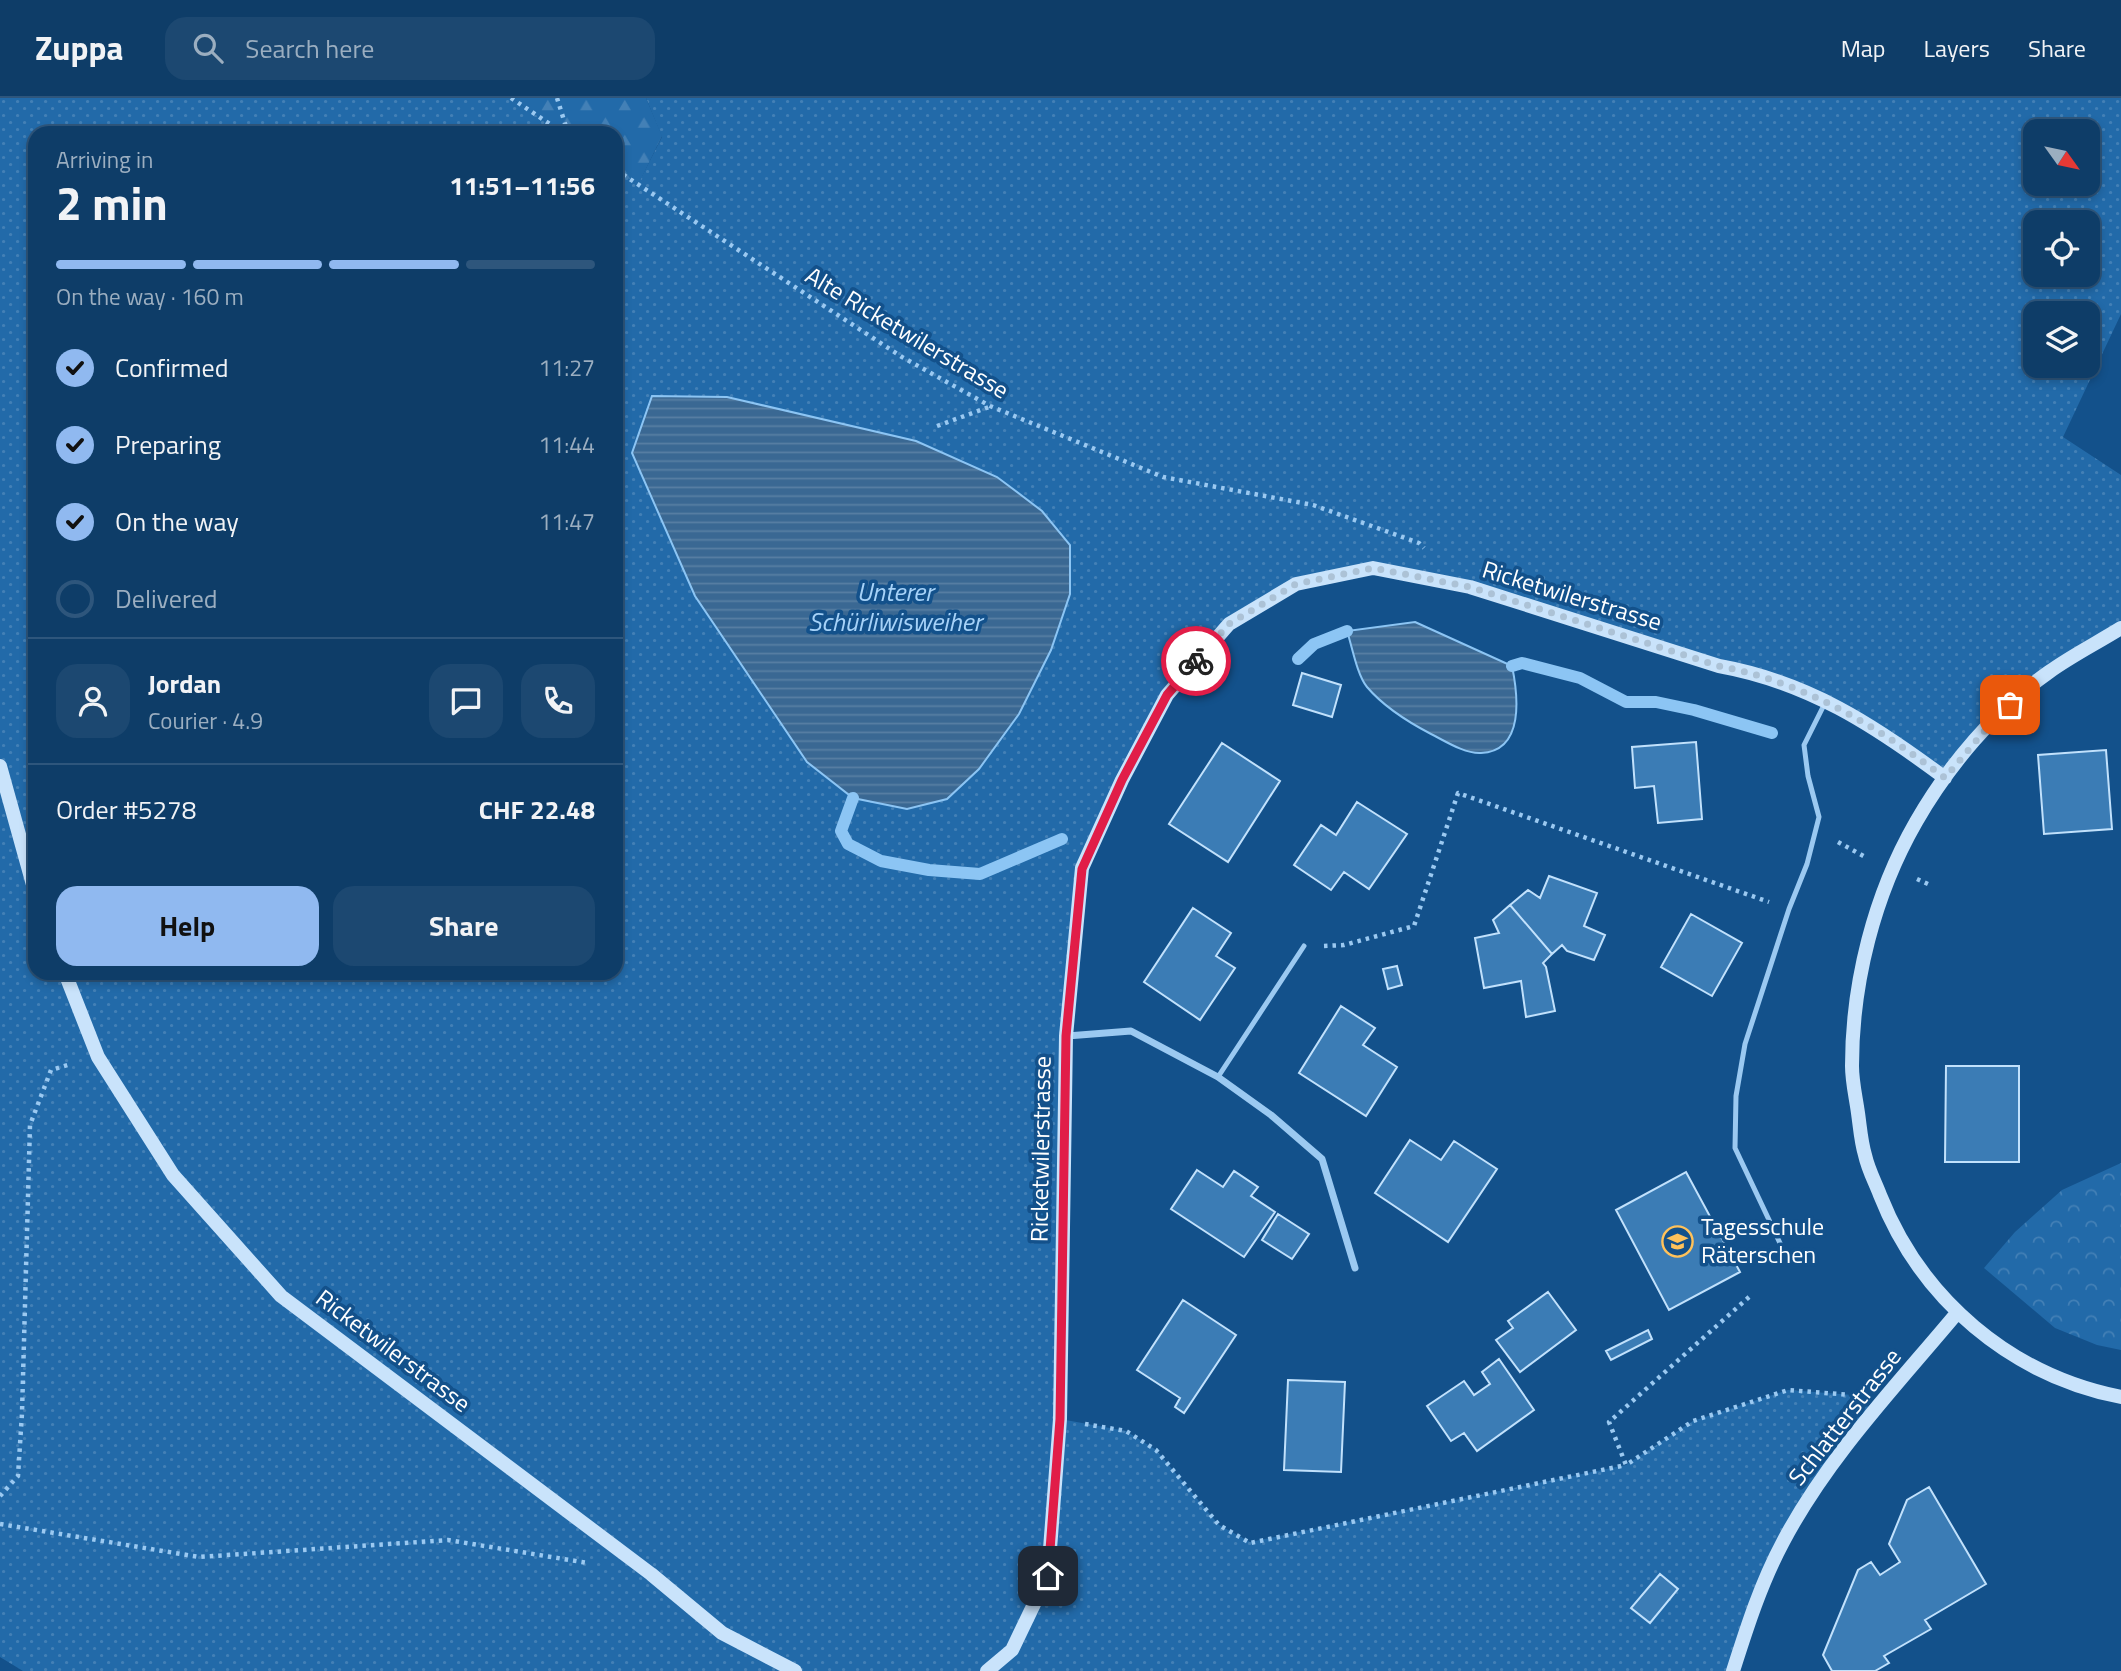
<!DOCTYPE html>
<meta charset="utf-8">
<style>
body{margin:0;font-family:"Titillium Web",sans-serif;background:#1c4871;color:#f1f3f6;height:100vh;display:flex;flex-direction:column;font-size:26px;white-space:nowrap}
*{box-sizing:border-box;margin:0}
p{font-size:23px;color:#9baec0}
.icon{flex:none;width:38px;height:38px;fill:none;stroke:currentColor;stroke-width:2;stroke-linecap:round;stroke-linejoin:round}
.map{position:relative;flex:1;overflow:hidden}
.details{position:absolute;left:28px;top:28px;width:595px;height:854px;display:flex;flex-direction:column;background:#0e3d68;border-radius:21px;box-shadow:0 4px 10px #0003,0 0 0 2px #2e567c}
.details>*{flex:none}
.needle{width:46px;rotate:123deg}
.buttons{position:absolute;left:2023px;top:21px;display:grid;gap:14px}
.buttons a{display:grid;place-items:center;width:77px;height:77px;border-radius:14px;background:#0e3d68;box-shadow:0 4px 10px #0003,0 0 0 2px #2e567c;font-size:35px}
.pin{position:absolute;display:grid;place-items:center;width:60px;height:60px;color:#fff;margin:-30px;border-radius:14px;box-shadow:0 4px 10px #0006}
.courier{position:absolute;display:grid;place-items:center;width:70px;height:70px;margin:-35px;border:5px solid #e11d48;border-radius:50%;background:#fff;color:#222;box-shadow:0 2px 9px #0007}
.summary em{font-style:normal;font-weight:700}
.summary div{display:flex;flex-direction:column-reverse}
.summary{display:flex;align-items:center;justify-content:space-between;height:119px;padding:0 28px}
h1{font-size:46px;font-weight:700;line-height:52px}
.bar{display:grid;grid-template-columns:repeat(4,1fr);gap:10px 7px;align-content:center;height:84px;padding:0 28px}
.bar i{height:9px;border-radius:5px;background:#2e567c}
.bar .on{background:#90b9f0}
.bar p{grid-column:span 4}
.line{display:flex;align-items:center;gap:18px;padding:0 28px;border-top:2px solid #2e567c}
.line div{flex:1}
.round{display:grid;place-items:center;flex:none;width:74px;height:74px;border-radius:21px;background:#1c4871}
ol{padding:0 28px;list-style:none}
li{display:flex;align-items:center;gap:21px;height:77px}
li p{margin-inline-start:auto}
li .icon{padding:7px;border-radius:50%;background:#90b9f0;color:#111;stroke-width:4}
li:last-child{color:#9baec0}
li i{width:38px;height:38px;border:4px solid #2e567c;border-radius:50%}
.button{display:flex;gap:14px;margin-top:auto;padding:14px 28px}
.button a{flex:1;height:80px;border-radius:21px;background:#90b9f0;color:#111;font-size:28px;font-weight:700;line-height:80px;text-align:center}
.button a+a{background:#1c4871;color:#f1f3f6}
header{display:flex;align-items:center;gap:42px;box-sizing:border-box;height:98px;padding:0 35px;background:#0e3d68;border-bottom:2px solid #2e567c}
header strong{font-size:33px}
nav{display:flex;gap:38px;margin-inline-start:auto;font-size:24px}
.search{width:490px;height:63px;background:#1c4871;display:flex;align-items:center;gap:18px;box-sizing:border-box;padding:0 24px;border-radius:21px;color:#9baec0;font-size:26px}
.map>svg:first-child{display:block}
.grass{fill:url(#grass-dots);fill-rule:evenodd}
.forest{fill:url(#forest-firs)}
.park{fill:url(#park-crowns)}
.water{fill:url(#water-rules);stroke:#8cc5f4;stroke-width:2}
.lines{fill:none;stroke-linecap:round;stroke-linejoin:round}
.stream{stroke:#8cc5f4;stroke-width:12}
.building{fill:#3b7cb5;stroke:#c1e1fc;stroke-width:2}
.path{stroke:#9bc9f1;stroke-width:4.5;stroke-dasharray:3.5 5;stroke-linecap:butt}
.lane{stroke:#9bc9f1;stroke-width:5}
.street{stroke:#9bc9f1;stroke-width:7}
.secondary{stroke:#c9e3fb;stroke-width:14}
.done{stroke:#acc2d6;stroke-width:7;stroke-dasharray:0 12.6}
.route{stroke:#e11d48;stroke-width:9}
.labels{text-anchor:middle;stroke-width:7;stroke-linejoin:round;paint-order:stroke}
.street-label{font-size:24px;fill:#fff;stroke:#13518b}
.poi-label{font-size:24px;fill:#fff;stroke:#13518b;text-anchor:start}
.water-label{font-size:26px;font-style:italic;fill:#a6d2f8;stroke:#13518b}
</style>
<header>
<strong>Zuppa</strong>
<div class="search"><svg class="icon" aria-label="search" viewBox="0 0 24 24"><circle cx="10" cy="10" r="6"/><path d="M15 15l6 6"/></svg>Search here</div>
<nav><a>Map</a><a>Layers</a><a>Share</a></nav>
</header>
<div class="map">
<svg width="2121" height="1573" viewBox="0 0 2121 1573">
<defs>
<pattern id="grass-dots" width="8" height="8" patternUnits="userSpaceOnUse" patternTransform="scale(1.75)"><rect width="8" height="8" fill="#226aa9"/><path d="M2 2h.1M6 6h.1" fill="none" stroke="#4380b6" stroke-width="1.8" stroke-linecap="round"/></pattern>
<pattern id="forest-firs" width="22" height="20" patternUnits="userSpaceOnUse" patternTransform="scale(1.75)"><rect width="22" height="20" fill="#226aa9"/><path d="M5 1l3.5 6h-7zM16 11l3.5 6h-7z" fill="#4380b6"/></pattern>
<pattern id="park-crowns" width="20" height="18" patternUnits="userSpaceOnUse" patternTransform="scale(1.75)"><rect width="20" height="18" fill="#226aa9"/><path d="M2 6a3 3 0 1 1 6 0M12 15a3 3 0 1 1 6 0" fill="none" stroke="#4380b6"/></pattern>
<pattern id="water-rules" width="6" height="5" patternUnits="userSpaceOnUse" patternTransform="scale(1.75)"><rect width="6" height="5" fill="#3a6893"/><path d="M0 2.5h6" fill="none" stroke="#587fa3"/></pattern>
</defs>
<rect width="100%" height="100%" fill="#13518b"/>
<path class="grass" d="M0,0H511L563,35H35V875H616V72L638,86L662,39L646,0H2121V216L2063,339L2121,377V530L2048,575L1945,680L1827,603L1470,489L1373,470L1296,486L1229,526L1167,597L1082,770L1066,938L1060,1321L1126,1333L1156,1352L1219,1427L1250,1444L1626,1367L1693,1323L1788,1292L1853,1297L1875,1314L1783,1444L1733,1573H23L0,1559ZM2035,33H2088V86H2035ZM2035,124H2088V177H2035ZM2035,215H2088V268H2035ZM652,298L727,299L916,343L1051,552L1019,616L979,671Z"/>
<path class="forest" d="M511,0H646L662,38L638,87L616,72V35H563Z"/>
<path class="park" d="M2121,1065V1252L2097,1247L2055,1230L1984,1170L2015,1134L2062,1092Z"/>
<path class="water" d="M652,298L727,299L916,343L997,379L1042,413L1070,447V496L1051,552L1019,616L979,671L947,701L907,711L853,700L807,664L695,498L632,355Z
M1415,524L1512,568C1518,597 1525,653 1481,655C1465,656 1445,643 1431,636C1408,624 1384,609 1367,589C1357,577 1352,548 1347,533Z"/>
<g class="lines">
<path class="stream" d="M1298,561L1314,546L1347,533
M1512,568L1522,565L1580,580L1626,604H1656L1694,612L1772,635
M853,700L841,733L848,746L881,763L929,772L980,776L1062,741"/>
</g>
<path class="building" d="M1302,575L1341,587L1332,619L1293,607Z
M1696,644L1702,721L1658,725L1654,688L1635,690L1632,649Z
M1222,645L1280,683L1228,764L1169,726Z
M2106,652L2112,731L2044,736L2038,657Z
M1357,704L1407,736L1369,791L1344,774L1331,792L1294,767L1321,727L1336,737Z
M1549,778L1597,795L1584,828L1605,837L1594,862L1567,853L1562,847L1552,856L1510,807L1528,792L1540,800Z
M1510,807L1552,856L1543,865L1546,869L1555,913L1526,919L1521,883L1484,890L1475,840L1499,835L1493,822Z
M1193,810L1231,835L1216,858L1235,870L1200,922L1144,884Z
M1691,816L1742,845L1712,898L1661,869Z
M1397,868L1402,887L1388,891L1383,871Z
M1341,908L1375,930L1363,947L1397,969L1366,1018L1299,975Z
M1946,968H2019V1064H1945Z
M1410,1042L1441,1062L1454,1043L1497,1071L1448,1144L1375,1095Z
M1197,1072L1223,1089L1234,1073L1258,1089L1251,1098L1275,1114L1244,1159L1171,1111Z
M1686,1074L1740,1174L1669,1212L1616,1112Z
M1278,1116L1309,1136L1292,1161L1262,1142Z
M1548,1194L1576,1232L1520,1274L1496,1242L1513,1230L1508,1223Z
M1183,1202L1236,1237L1184,1315L1175,1309L1180,1300L1137,1272Z
M1648,1232L1652,1241L1611,1262L1606,1253Z
M1499,1261L1534,1312L1477,1353L1464,1335L1451,1343L1427,1308L1464,1283L1474,1297L1490,1286L1482,1274Z
M1288,1282L1345,1284L1341,1374L1284,1372Z
M1929,1389L1986,1486L1925,1522L1931,1531L1884,1558L1889,1565L1875,1573H1832L1823,1557L1858,1472L1871,1464L1880,1477L1900,1464L1889,1446L1907,1402Z
M1660,1476L1678,1491L1650,1525L1631,1510Z"/>
<g class="lines">
<path class="path" d="M511,0L563,35
M557,0L568,35
M616,72L902,259L990,308L1163,379L1313,407L1419,445L1424,450
M937,328L989,309
M1838,744L1867,760
M1917,781L1928,786
M1324,848L1344,847L1414,828L1458,695L1769,804
M1749,1199L1609,1324L1626,1367L1693,1323L1788,1292L1851,1297
M1085,1326L1126,1333L1156,1352L1219,1427L1250,1445L1626,1367
M0,1398L18,1378L22,1315L30,1027L51,972L71,966
M0,1426L199,1459L448,1442L588,1465"/>
<path class="lane" d="M1218,979L1304,848
M1787,1160L1735,1050L1736,998L1745,946L1789,811L1807,766L1819,719L1808,678L1804,647L1825,605"/>
<path class="street" d="M1067,938L1131,933L1218,979L1271,1017L1322,1061L1355,1170"/>
<path class="secondary" d="M2121,530C2097,545 2071,558 2049,574C1995,612 1948,668 1916,724C1874,797 1852,885 1852,968C1852,984 1856,1000 1858,1015C1860,1029 1861,1044 1865,1057C1868,1071 1875,1084 1880,1097C1921,1201 2010,1277 2121,1299
M0,668L35,794
M65,875L98,959L173,1077L281,1198L651,1476L722,1535L795,1573
M987,1573L1012,1552L1048,1477L1060,1321L1066,938L1082,770L1122,682L1167,597L1229,526L1296,486L1373,470L1470,489L1719,568C1808,584 1874,627 1945,680
M1733,1573C1747,1529 1761,1485 1783,1444C1827,1360 1896,1288 1957,1215"/>
</g>
<g class="lines">
<path class="done" d="M1196,563L1229,526L1296,486L1373,470L1470,489L1719,568C1806,585 1875,627 1945,680L1992,624L2010,607"/>
<path class="route" d="M1048,1478L1060,1321L1066,938L1082,771L1122,682L1167,597L1196,563"/>
</g>
<defs>
<symbol id="school-ring" viewBox="-11 -11 22 22"><circle r="9.5" fill="#13518b" stroke="#ffc25a" stroke-width="1.5"/><path d="M0-5L7-2L0 1L-7-2ZM-4 1L0 2.5L4 1V4Q0 6-4 4Z" fill="#ffc25a"/></symbol>
</defs>
<g fill-rule="evenodd">
<use href="#school-ring" x="1660" y="1126" width="35" height="35"/>
</g>
<g class="labels">
<g class="street-label">
<text transform="translate(907 235) rotate(31)" y="8">Alte Ricketwilerstrasse</text>
<text transform="translate(1572 498) rotate(17)" y="8">Ricketwilerstrasse</text>
<text transform="translate(1041 1051) rotate(-89)" y="8">Ricketwilerstrasse</text>
<text transform="translate(393 1253) rotate(37)" y="8">Ricketwilerstrasse</text>
<text transform="translate(1845 1319) rotate(-52)" y="8">Schlatterstrasse</text>
</g>
<g class="poi-label">
<text x="1701" y="1137">Tagesschule<tspan x="1701" dy="28">Räterschen</tspan></text>
</g>
<g class="water-label">
<text x="895" y="503">Unterer<tspan x="895" dy="30">Schürliwisweiher</tspan></text>
</g>
</g>
</svg>
<div class="buttons">
<a><svg class="needle" viewBox="-14 -14 28 28"><path d="M0-13l5 13h-10z" fill="#e53935"/><path d="M0 13l5-13h-10z" fill="#9baec0"/></svg></a>
<a><svg class="icon" aria-label="locate" viewBox="0 0 24 24"><circle cx="12" cy="12" r="6"/><path d="M12 2v4M12 18v4M2 12h4M18 12h4"/></svg></a>
<a><svg class="icon" aria-label="layers" viewBox="0 0 24 24"><path d="M12 4l9 5-9 5-9-5zM3 14l9 5 9-5"/></svg></a>
</div>
<div class="pin" style="left:2010px;top:607px;background:#ea580c"><svg class="icon" aria-label="bag" viewBox="0 0 24 24"><path d="M5 8h14l-1 12H6zM9 8a3 3 0 0 1 6 0"/></svg></div>
<div class="pin" style="left:1048px;top:1478px;background:#1f2937"><svg class="icon" aria-label="home" viewBox="0 0 24 24"><path d="M3 11l9-7 9 7M6 9v11h12V9"/></svg></div>
<div class="courier" style="left:1196px;top:563px"><svg class="icon" aria-label="bike" viewBox="0 0 24 24"><circle cx="6" cy="16" r="4"/><circle cx="18" cy="16" r="4"/><path d="M6 16l4-8h5l3 8M10 8l3 8H6M13 5h3"/></svg></div>
<section class="details">
<div class="summary"><div><h1>2 min</h1><p>Arriving in</p></div><em>11:51–11:56</em></div>
<div class="bar"><i class="on"></i><i class="on"></i><i class="on"></i><i></i><p>On the way · 160 m</p></div>
<ol>
<li><svg class="icon" aria-label="check" viewBox="0 0 24 24"><path d="M5 12l5 5 9-10"/></svg>Confirmed<p>11:27</p></li>
<li><svg class="icon" aria-label="check" viewBox="0 0 24 24"><path d="M5 12l5 5 9-10"/></svg>Preparing<p>11:44</p></li>
<li><svg class="icon" aria-label="check" viewBox="0 0 24 24"><path d="M5 12l5 5 9-10"/></svg>On the way<p>11:47</p></li>
<li><i></i>Delivered</li>
</ol>
<div class="line" style="height:126px"><a class="round"><svg class="icon" aria-label="person" viewBox="0 0 24 24"><circle cx="12" cy="8" r="4"/><path d="M4 21q1-7 8-7t8 7"/></svg></a><div><b>Jordan</b><p>Courier · 4.9</p></div><a class="round"><svg class="icon" aria-label="chat" viewBox="0 0 24 24"><path d="M4 5h16v11H9l-5 4z"/></svg></a><a class="round"><svg class="icon" aria-label="phone" viewBox="0 0 24 24"><path d="M5 4h4l2 5-3 2q2 4 5 5l2-3 5 2v4C11 20 4 13 5 4z"/></svg></a></div>
<div class="line" style="height:91px"><div>Order #5278</div><b>CHF 22.48</b></div>
<div class="button"><a>Help</a><a>Share</a></div>
</section>
</div>
